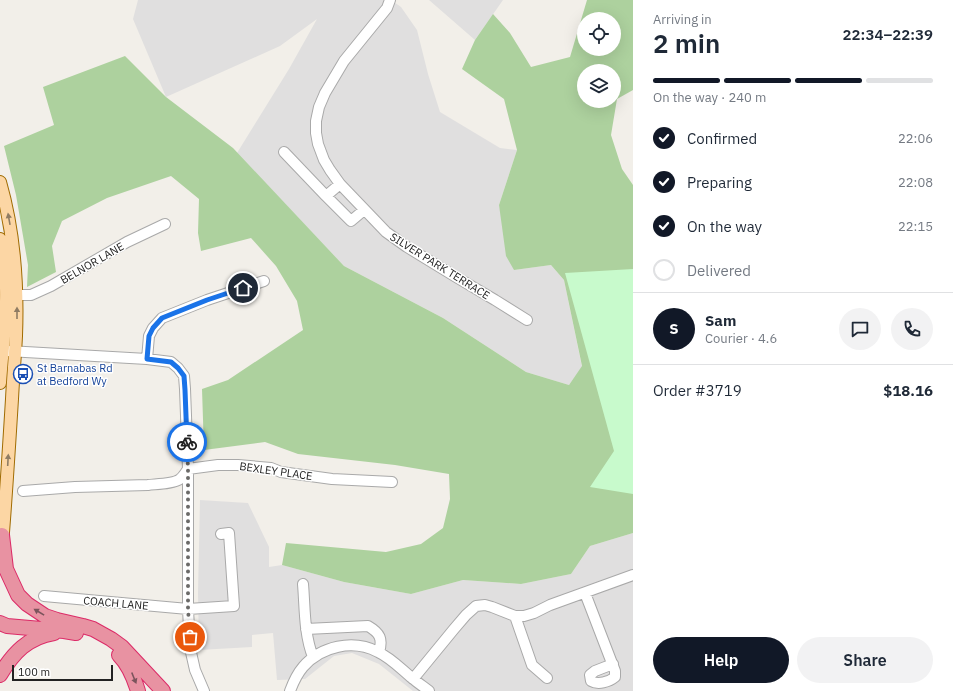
<!DOCTYPE html>
<meta charset="utf-8">
<style>
body{margin:0;font-family:"IBM Plex Sans",sans-serif;background:#f2f2f3;color:#1f2937;height:100vh;display:flex;flex-direction:column;font-size:15px;white-space:nowrap}
*{box-sizing:border-box;margin:0}
p{font-size:13px;color:#747a83}
.icon{flex:none;width:22px;height:22px;fill:none;stroke:currentColor;stroke-width:2;stroke-linecap:round;stroke-linejoin:round}
.map{position:relative;flex:1;overflow:hidden}
.side{display:flex;flex-direction:column;background:#fff;width:320px}
.side>*{flex:none}
.buttons{position:absolute;left:577px;top:12px;display:grid;gap:8px}
.buttons a{display:grid;place-items:center;width:44px;height:44px;border-radius:50%;background:#fff;box-shadow:0 4px 16px #0002;font-size:20px}
.scale{position:absolute;left:12px;bottom:10px;width:101px;box-sizing:border-box;padding-left:4px;border:2px solid #222;border-top:0;font-size:11px;line-height:14px;white-space:nowrap;color:#222;-webkit-text-stroke:3px #fff;paint-order:stroke}
.pin{position:absolute;display:grid;place-items:center;width:34px;height:34px;color:#fff;margin:-17px;border:2px solid #fff;border-radius:50%;box-shadow:0 1px 4px #0007}
.courier{position:absolute;display:grid;place-items:center;width:40px;height:40px;margin:-20px;border:3px solid #1a73e8;border-radius:50%;background:#fff;color:#222;box-shadow:0 1px 5px #0007}
.overview em{font-style:normal;font-weight:600}
.overview div{display:flex;flex-direction:column-reverse}
.overview{display:flex;align-items:center;justify-content:space-between;height:68px;padding:0 20px}
h1{font-size:26px;font-weight:600;line-height:30px}
.bar{display:grid;grid-template-columns:repeat(4,1fr);gap:6px 4px;align-content:center;height:48px;padding:0 20px}
.bar i{height:5px;border-radius:3px;background:#e0e1e3}
.bar .current{background:#111827}
.bar p{grid-column:span 4}
.line{display:flex;align-items:center;gap:10px;padding:0 20px;border-top:1px solid #e0e1e3}
.line div{flex:1}
.round{display:grid;place-items:center;flex:none;width:42px;height:42px;border-radius:21px;background:#f2f2f3}
ol{padding:0 20px;list-style:none}
li{display:flex;align-items:center;gap:12px;height:44px}
li p{margin-inline-start:auto}
li .icon{padding:4px;border-radius:50%;background:#111827;color:#fff;stroke-width:4}
li:last-child{color:#747a83}
li i{width:22px;height:22px;border:2px solid #e0e1e3;border-radius:50%}
.primary-button{display:flex;gap:8px;margin-top:auto;padding:8px 20px}
.primary-button a{flex:1;height:46px;border-radius:24px;background:#111827;color:#fff;font-size:16px;font-weight:600;line-height:46px;text-align:center}
.primary-button a+a{background:#f2f2f3;color:#1f2937}
main{display:flex;flex:1;min-height:0}
.map>svg:first-child{display:block}
.residential{fill:#e0dfdf}
.forest{fill:#add19e;fill-rule:evenodd}
.park{fill:#c8facc}
.lines{fill:none;stroke-linecap:round;stroke-linejoin:round}
.minor-casing{stroke:#a9a9a9;stroke-width:12}
.major-casing{stroke:#a06b00;stroke-width:14}
.highway-casing{stroke:#dc2a67;stroke-width:16}
.minor{stroke:#fff;stroke-width:10}
.major{stroke:#fcd6a4;stroke-width:12}
.highway{stroke:#e892a2;stroke-width:14}
.oneway{fill:#8f7c63}
.oneway2{fill:#7b545c}
.done{stroke:#6b6a68;stroke-width:4;stroke-dasharray:0 7.2}
.route{stroke:#1a73e8;stroke-width:5}
.labels{text-anchor:middle;stroke-width:3;stroke-linejoin:round;paint-order:stroke}
.street-label{font-size:11px;fill:#222;stroke:#fff}
.transit-label{font-size:11px;fill:#164399;stroke:#fff;text-anchor:start}
</style>
<main>
<div class="map">
<svg width="633" height="691" viewBox="0 0 633 691">
<rect width="100%" height="100%" fill="#f2efe9"/>
<path class="residential" d="M138,0H391L401,7L417,30L428,74L440,112L500,148L517,150L499,205L514,270L551,265L564,280L582,367L569,385L526,372L443,318L344,266L237,153L289,69L317,19L280,46L166,97L133,19Z
M429,0H503L475,40Z
M200,500L248,503L269,547V567L282,565L344,582L411,594L463,580L521,584L571,574L590,546L633,533V691H413L379,664L352,653L334,656L305,679L277,680L273,633L252,635V647L199,650L198,593Z"/>
<path class="forest" d="M587,0H633V90L617,99L611,135L622,169L633,185V533L590,546L571,574L521,584L463,580L411,594L344,582L282,565L286,543L386,552L421,544L443,528L450,499L449,474L395,465L298,454L265,442L204,450L202,389L228,380L303,330L297,301L276,266L251,238L201,251L198,233L199,199L171,176L107,198L62,221L52,246L56,272L27,287L28,265L16,195L4,146L54,125L43,87L125,56L166,97L233,148L344,266L443,318L526,372L569,385L582,366L564,280L551,265L514,270L506,256L499,205L517,150L504,99L462,69L475,40L493,14L510,33L531,67L570,57ZM584,19H614V49H584ZM584,71H614V101H584Z"/>
<path class="park" d="M633,269V494L590,487L614,451L565,273Z"/>
<g class="lines">
<defs>
<path id="minor" d="M390,0L387,8L344,61L325,93L319,107L316,121V133L318,144L324,160L330,170L340,184L386,232L407,247L456,277L495,300L527,320
M284,152L326,196L340,184
M326,196L351,221L364,210
M16,295H31L51,286L127,242L165,224
M8,351L147,359L171,362L178,368L184,376L185,389L188,469V609L190,648L195,670L204,691
M147,359L149,336L153,328L162,318L207,300L264,281
M23,491L75,487L148,485C155,484 174,484 180,479C183,477 186,472 188,469L218,465H238L271,468L281,472L332,479L392,482
M303,584C305,608 304,634 313,657
M585,593L615,671V677C609,682 598,685 591,681L590,675L595,671L613,664
M44,596L188,609L234,606L229,533L221,534
M515,616L532,665L547,678
M306,629L368,626C380,633 383,639 379,652
M413,679L454,629L466,615L476,606L485,605L492,607L515,616H524L534,613L550,605L633,575
M290,691C293,683 297,674 303,667C321,646 353,639 378,652C391,658 401,669 412,678C418,683 424,687 429,691"/>
<path id="major" d="M0,182C14,231 18,284 16,336C15,357 13,378 12,399C9,448 6,496 2,545
M0,239C3,255 5,271 6,288C7,319 2,351 0,383"/>
<path id="highway" d="M2,535L6,569L18,595L27,604L45,616L57,620L83,626L93,629L111,639L122,647L163,691
M0,623L7,626L64,631L76,633
M119,655C129,665 134,678 138,691
M0,675C13,653 28,637 54,633"/>
</defs>
<use href="#minor" class="minor-casing"/>
<use href="#major" class="major-casing"/>
<use href="#highway" class="highway-casing"/>
<use href="#minor" class="minor"/>
<use href="#major" class="major"/>
<use href="#highway" class="highway"/>
</g>
<defs><path id="oneway-solid" d="M-6-.8H1V-3.2L6.5 0L1 3.2V.8H-6Z"/></defs>
<g class="oneway">
<use href="#oneway-solid" transform="translate(9 219) rotate(-100)"/>
<use href="#oneway-solid" transform="translate(17 313) rotate(-90)"/>
<use href="#oneway-solid" transform="translate(8 460) rotate(-87)"/>
</g>
<g class="oneway2">
<use href="#oneway-solid" transform="translate(39 612) rotate(-149)"/>
<use href="#oneway-solid" transform="translate(134 678) rotate(68)"/>
</g>
<g class="lines">
<path class="done" d="M187,442L188,469V609L190,637"/>
<path class="route" d="M187,442L185,390L184,376L178,368L171,362L147,359L149,336L153,328L162,318L207,300L243,288"/>
</g>
<defs>
<symbol id="bus-ring" viewBox="-11 -11 22 22"><circle r="9.5" fill="#fff" stroke="#1a4fb4" stroke-width="1.5"/><path d="M-5-6H5V4H4V6H2V4H-2V6H-4V4H-5ZM-3.5-4V0h7V-4ZM-3.5 1.2v1.5H-2V1.2ZM2 1.2v1.5H3.5V1.2Z" fill="#1a4fb4"/></symbol>
</defs>
<g fill-rule="evenodd">
<use href="#bus-ring" x="12" y="363" width="22" height="22"/>
</g>
<g class="labels">
<g class="street-label">
<text transform="translate(92 263) rotate(-30)" y="4">BELNOR LANE</text>
<text transform="translate(440 266) rotate(32)" y="4">SILVER PARK TERRACE</text>
<text transform="translate(276 471) rotate(8)" y="4">BEXLEY PLACE</text>
<text transform="translate(116 603) rotate(5)" y="4">COACH LANE</text>
</g>
<g class="transit-label">
<text x="37" y="372">St Barnabas Rd<tspan x="37" dy="13">at Bedford Wy</tspan></text>
</g>
</g>
</svg>
<div class="buttons">
<a><svg class="icon" aria-label="locate" viewBox="0 0 24 24"><circle cx="12" cy="12" r="6"/><path d="M12 2v4M12 18v4M2 12h4M18 12h4"/></svg></a>
<a><svg class="icon" aria-label="layers" viewBox="0 0 24 24"><path d="M12 4l9 5-9 5-9-5zM3 14l9 5 9-5"/></svg></a>
</div>
<div class="scale">100 m</div>
<div class="pin" style="left:190px;top:637px;background:#ea580c"><svg class="icon" aria-label="bag" viewBox="0 0 24 24"><path d="M5 8h14l-1 12H6zM9 8a3 3 0 0 1 6 0"/></svg></div>
<div class="pin" style="left:243px;top:288px;background:#1f2937"><svg class="icon" aria-label="home" viewBox="0 0 24 24"><path d="M3 11l9-7 9 7M6 9v11h12V9"/></svg></div>
<div class="courier" style="left:187px;top:442px"><svg class="icon" aria-label="bike" viewBox="0 0 24 24"><circle cx="6" cy="16" r="4"/><circle cx="18" cy="16" r="4"/><path d="M6 16l4-8h5l3 8M10 8l3 8H6M13 5h3"/></svg></div>
</div>
<section class="side">
<div class="overview"><div><h1>2 min</h1><p>Arriving in</p></div><em>22:34–22:39</em></div>
<div class="bar"><i class="current"></i><i class="current"></i><i class="current"></i><i></i><p>On the way · 240 m</p></div>
<ol>
<li><svg class="icon" aria-label="check" viewBox="0 0 24 24"><path d="M5 12l5 5 9-10"/></svg>Confirmed<p>22:06</p></li>
<li><svg class="icon" aria-label="check" viewBox="0 0 24 24"><path d="M5 12l5 5 9-10"/></svg>Preparing<p>22:08</p></li>
<li><svg class="icon" aria-label="check" viewBox="0 0 24 24"><path d="M5 12l5 5 9-10"/></svg>On the way<p>22:15</p></li>
<li><i></i>Delivered</li>
</ol>
<div class="line" style="height:72px"><b class="round" style="background:#111827;color:#fff">S</b><div><b>Sam</b><p>Courier · 4.6</p></div><a class="round"><svg class="icon" aria-label="chat" viewBox="0 0 24 24"><path d="M4 5h16v11H9l-5 4z"/></svg></a><a class="round"><svg class="icon" aria-label="phone" viewBox="0 0 24 24"><path d="M5 4h4l2 5-3 2q2 4 5 5l2-3 5 2v4C11 20 4 13 5 4z"/></svg></a></div>
<div class="line" style="height:52px"><div>Order #3719</div><b>$18.16</b></div>
<div class="primary-button"><a>Help</a><a>Share</a></div>
</section>
</main>
